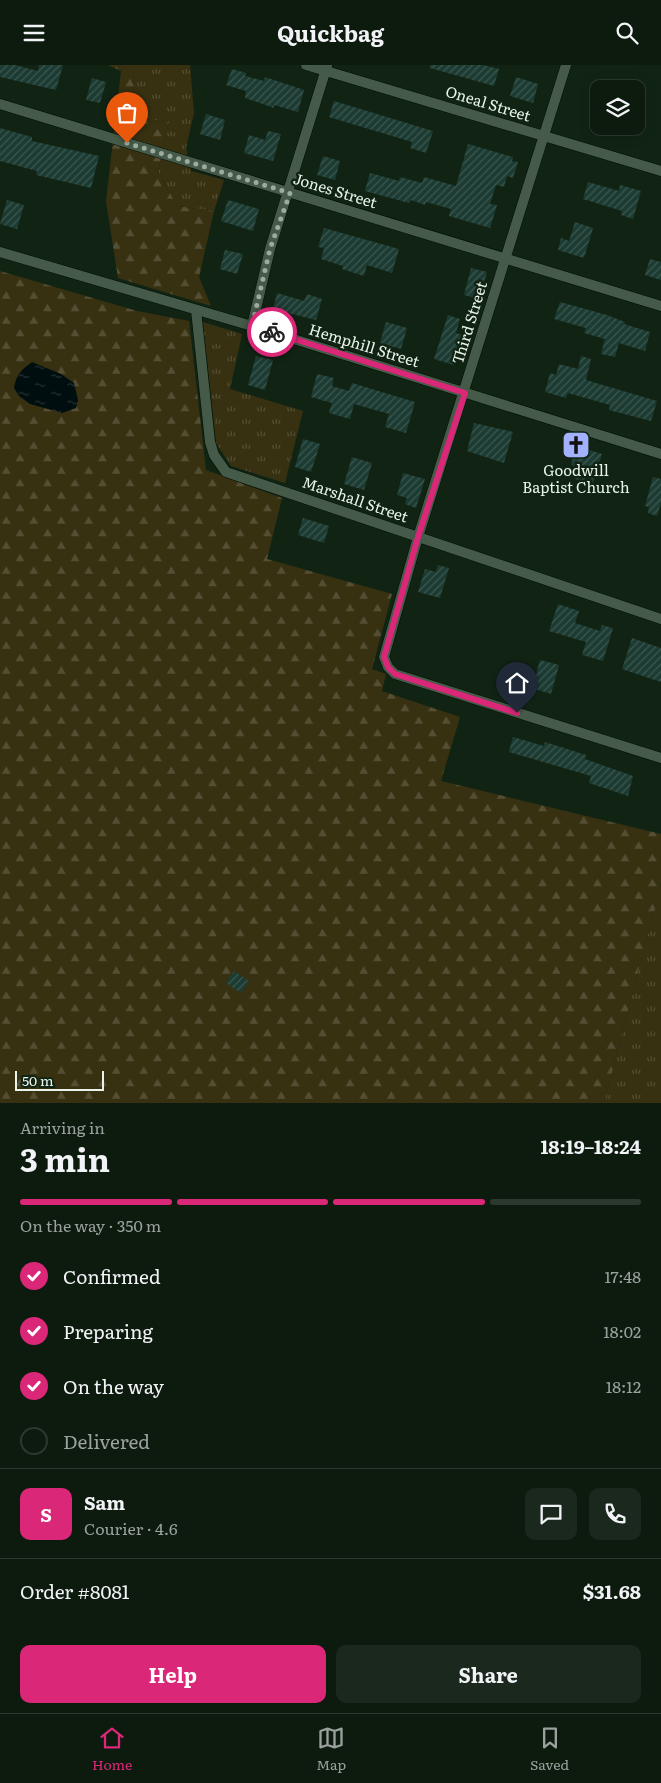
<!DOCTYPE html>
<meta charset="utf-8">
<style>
body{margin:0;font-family:Literata,serif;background:#1b281d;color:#f1f3f6;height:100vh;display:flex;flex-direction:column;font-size:19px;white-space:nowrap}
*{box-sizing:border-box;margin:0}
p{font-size:16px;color:#9aa19e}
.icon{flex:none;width:28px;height:28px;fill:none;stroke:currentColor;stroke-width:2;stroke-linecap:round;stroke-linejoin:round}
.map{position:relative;height:1038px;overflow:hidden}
.details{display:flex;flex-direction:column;background:#0d1b0f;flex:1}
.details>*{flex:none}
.fabs{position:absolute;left:590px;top:15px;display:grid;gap:10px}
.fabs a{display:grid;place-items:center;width:55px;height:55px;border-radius:10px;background:#0d1b0f;box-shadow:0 2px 12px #0003,0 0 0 1px #2d392f;font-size:25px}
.scale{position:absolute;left:15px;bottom:12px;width:89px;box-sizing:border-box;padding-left:5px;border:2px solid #e8f4e9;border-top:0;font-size:14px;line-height:18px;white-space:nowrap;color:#e8f4e9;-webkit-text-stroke:4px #112414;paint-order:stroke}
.pin{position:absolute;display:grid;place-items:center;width:42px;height:42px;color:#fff;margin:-51px -21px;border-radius:50% 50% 50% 0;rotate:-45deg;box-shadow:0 0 5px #0007}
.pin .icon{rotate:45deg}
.courier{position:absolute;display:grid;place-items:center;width:50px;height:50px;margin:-25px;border:4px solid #db2777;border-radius:50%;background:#fff;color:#222;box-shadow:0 1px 6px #0007}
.summary em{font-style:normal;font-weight:700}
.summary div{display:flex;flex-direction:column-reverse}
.summary{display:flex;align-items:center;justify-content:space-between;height:85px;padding:0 20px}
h1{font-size:32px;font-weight:700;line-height:38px}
.bar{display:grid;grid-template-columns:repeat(4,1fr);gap:8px 5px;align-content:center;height:60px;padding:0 20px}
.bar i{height:6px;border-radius:4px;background:#2d392f}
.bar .selected{background:#db2777}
.bar p{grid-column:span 4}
.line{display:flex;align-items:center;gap:12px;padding:0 20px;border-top:1px solid #2d392f}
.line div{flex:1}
.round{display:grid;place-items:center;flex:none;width:52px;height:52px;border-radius:10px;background:#1b281d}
ol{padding:0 20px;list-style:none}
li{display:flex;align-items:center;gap:15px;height:55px}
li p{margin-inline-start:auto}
li .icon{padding:5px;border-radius:50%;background:#db2777;color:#fff;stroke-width:4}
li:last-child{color:#9aa19e}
li i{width:28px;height:28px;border:2px solid #2d392f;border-radius:50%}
.primary-button{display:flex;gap:10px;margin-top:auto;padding:10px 20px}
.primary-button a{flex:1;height:58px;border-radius:10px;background:#db2777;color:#fff;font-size:20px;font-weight:700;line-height:58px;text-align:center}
.primary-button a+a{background:#1b281d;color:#f1f3f6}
header{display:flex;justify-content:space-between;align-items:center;height:65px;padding:0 20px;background:#0d1b0f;font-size:22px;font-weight:700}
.tab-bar{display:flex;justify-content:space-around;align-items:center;height:70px;border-top:1px solid #2d392f;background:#0d1b0f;font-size:14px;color:#9aa19e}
.tab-bar a{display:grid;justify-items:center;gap:2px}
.tab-bar .selected{color:#db2777}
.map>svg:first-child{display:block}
.grass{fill:url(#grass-tufts)}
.forest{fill:url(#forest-firs)}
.water{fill:url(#water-ripples)}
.building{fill:url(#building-hatch)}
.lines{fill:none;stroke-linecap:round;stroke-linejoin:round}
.minor-casing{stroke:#000d02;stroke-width:11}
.minor{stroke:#455a48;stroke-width:10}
.done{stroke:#9dab9e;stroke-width:5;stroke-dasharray:0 9}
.route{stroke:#db2777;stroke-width:6}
.labels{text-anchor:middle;stroke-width:5;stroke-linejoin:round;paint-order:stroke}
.street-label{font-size:15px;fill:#e8f4e9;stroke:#112414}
.poi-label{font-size:15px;fill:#e8f4e9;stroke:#112414}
</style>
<header><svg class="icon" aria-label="menu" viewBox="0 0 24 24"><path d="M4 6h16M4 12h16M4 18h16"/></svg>Quickbag<svg class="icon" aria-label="search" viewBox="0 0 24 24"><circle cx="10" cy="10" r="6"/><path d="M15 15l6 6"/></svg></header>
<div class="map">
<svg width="661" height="1038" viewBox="0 0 661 1038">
<defs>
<pattern id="grass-tufts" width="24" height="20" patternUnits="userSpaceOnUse" patternTransform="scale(1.25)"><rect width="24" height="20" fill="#373111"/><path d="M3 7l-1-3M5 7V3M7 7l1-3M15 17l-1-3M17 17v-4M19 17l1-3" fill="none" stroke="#544f34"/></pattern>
<pattern id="forest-firs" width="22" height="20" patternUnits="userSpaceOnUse" patternTransform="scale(1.25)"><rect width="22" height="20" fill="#373111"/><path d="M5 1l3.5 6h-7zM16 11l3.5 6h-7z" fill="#544f34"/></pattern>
<pattern id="water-ripples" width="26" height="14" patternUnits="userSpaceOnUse" patternTransform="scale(1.25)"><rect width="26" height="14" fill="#000e0f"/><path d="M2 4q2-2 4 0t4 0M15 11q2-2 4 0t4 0" fill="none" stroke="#253232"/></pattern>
<pattern id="building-hatch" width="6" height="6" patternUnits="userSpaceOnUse" patternTransform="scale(1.25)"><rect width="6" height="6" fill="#1c3b32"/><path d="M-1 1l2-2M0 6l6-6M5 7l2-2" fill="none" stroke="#3d5850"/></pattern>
</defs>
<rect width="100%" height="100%" fill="#112414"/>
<path class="grass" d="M133,0H190L194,48L186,83L191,106L224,115L214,146L177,141L158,106L169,56L135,54Z
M203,257L242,269L230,324L303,346L285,418L231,401L216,378Z
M661,818V1038H604Z"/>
<path class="forest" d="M108,0H133L135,54L169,56L158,106L177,141L214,146L199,212L211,241L118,213L106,136L121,6Z
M0,206L137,246L189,256L206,405L282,433L267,494L392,529L372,604L386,609L382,626L460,652L441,716L661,769V818L604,1038H0Z"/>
<path class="water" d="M32,297L61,309L74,318L78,335L76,343L62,348L30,339L19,331L14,323C16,310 21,305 32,297Z"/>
<path class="building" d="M0,0H15L38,6L39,0H63L56,25L0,12Z
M430,0H483L499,4L494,21L430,3Z
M232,4L246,8L245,11L264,16L265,12L304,25L298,47L274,40V43L245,33L246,26L226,20Z
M516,12L538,19L533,38L510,31Z
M92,13L106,17L100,38L86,35Z
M334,36L433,66L426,88L410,83L412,77L329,52Z
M206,49L225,55L220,75L200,69Z
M0,63L32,72V76L99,91L91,123L36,110L37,106L0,96Z
M268,66L281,69L273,96L244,88L249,70L265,75Z
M468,79L513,92L512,96L518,97L513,113L507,111L504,122L496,120L490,139L497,140L490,163L449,151L451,144L426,137L425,140L411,135L409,138L365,126L370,108L399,116L400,112L422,118L424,112L456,121Z
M323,91L340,96L335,115L317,110Z
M588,117L619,126L620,120L641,126L633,154L621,150L622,146L583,134Z
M7,135L24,140L17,164L0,159Z
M228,135L259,144L253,166L221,156Z
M575,157L593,163L584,193L558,185L561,173L569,176Z
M324,163L399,184L392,208L367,200L364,211L342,204L343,201L321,194L324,183L318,182Z
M225,185L243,189L237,209L220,204Z
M650,194L661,197V215L645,210Z
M471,203L487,207L479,234L464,230Z
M277,228L304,236L307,229L322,234L316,255L273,244Z
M560,237L607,250L625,257L624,259L650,267L645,286L619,278L615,292L601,289L605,274L584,268L586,263L554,254Z
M448,250L460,254L456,268L463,270L454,300L434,294Z
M386,257L407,263L401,284L380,278Z
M256,291L273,295L265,325L248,320Z
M581,291L591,294L586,315L657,336L651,356L609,345L610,340L568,328L566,333L545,327L550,308L556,310L559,299L578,304Z
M317,309L334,313L332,321L349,326L352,318L415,337L406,368L385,362L389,349L354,339L350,354L329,348L332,338L311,332Z
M474,358L513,367L504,398L467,386Z
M303,374L320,379L311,407L295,402Z
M576,381L602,389L593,419L575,414L579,402L571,400Z
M352,392L372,398L364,425L344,419Z
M403,408L425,414L416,443L405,439L407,433L397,430Z
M653,412L661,414V438L657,451L648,448L649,442L645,441Z
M303,453L329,461L324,478L298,470Z
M438,500L449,503L440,533L418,527L425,504L436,507Z
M558,539L579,546L575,558L600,566L602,560L613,563L603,596L582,590L586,577L549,566Z
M632,573L661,583V617L622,604Z
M540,595L559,600L551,629L532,623Z
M513,672L544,681L545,677L564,683L586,690L585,694L633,711L628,731L589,718L591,711L509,687Z
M234,906L249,916L241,928L226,918Z"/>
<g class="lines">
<defs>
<path id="minor" d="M306,0L661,106
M566,0L418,472L384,592L388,602L395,609L661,693
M0,39L661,241
M0,187L252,261L661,389
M196,245L210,377L214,390L226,407L661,554
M252,261L270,184L327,1"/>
</defs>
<use href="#minor" class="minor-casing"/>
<use href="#minor" class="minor"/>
</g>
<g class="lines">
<path class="done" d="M127,78L290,128L270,184L252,261L272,267"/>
<path class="route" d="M272,267L465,328L418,472L384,592L388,602L395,609L517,648"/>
</g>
<defs>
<symbol id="church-square" viewBox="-11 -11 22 22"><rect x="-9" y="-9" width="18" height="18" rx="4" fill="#a2b2fd" stroke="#112414"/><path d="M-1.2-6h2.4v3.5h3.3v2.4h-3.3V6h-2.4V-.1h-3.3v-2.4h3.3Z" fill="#111"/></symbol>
</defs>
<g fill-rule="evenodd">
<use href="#church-square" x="560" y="364" width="32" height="32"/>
</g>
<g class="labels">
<g class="street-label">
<text transform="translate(488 39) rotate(17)" y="5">Oneal Street</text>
<text transform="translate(335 126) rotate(17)" y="5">Jones Street</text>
<text transform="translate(470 258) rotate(-73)" y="5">Third Street</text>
<text transform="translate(364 281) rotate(17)" y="5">Hemphill Street</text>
<text transform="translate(355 435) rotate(19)" y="5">Marshall Street</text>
</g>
<g class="poi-label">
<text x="576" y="411">Goodwill<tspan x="576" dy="17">Baptist Church</tspan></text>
</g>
</g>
</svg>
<div class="fabs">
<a><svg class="icon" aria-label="layers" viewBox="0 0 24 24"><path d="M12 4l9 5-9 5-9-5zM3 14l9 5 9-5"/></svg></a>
</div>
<div class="scale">50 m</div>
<div class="pin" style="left:127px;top:78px;background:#ea580c"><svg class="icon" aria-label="bag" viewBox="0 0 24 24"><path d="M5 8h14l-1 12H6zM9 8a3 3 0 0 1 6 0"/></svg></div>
<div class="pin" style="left:517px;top:648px;background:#1f2937"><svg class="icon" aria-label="home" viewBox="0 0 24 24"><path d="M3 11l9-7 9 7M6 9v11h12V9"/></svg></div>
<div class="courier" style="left:272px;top:267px"><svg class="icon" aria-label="bike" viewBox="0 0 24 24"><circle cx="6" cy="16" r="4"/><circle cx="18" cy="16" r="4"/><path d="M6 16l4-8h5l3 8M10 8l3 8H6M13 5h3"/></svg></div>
</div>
<section class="details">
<div class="summary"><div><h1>3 min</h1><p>Arriving in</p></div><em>18:19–18:24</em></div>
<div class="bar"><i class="selected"></i><i class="selected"></i><i class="selected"></i><i></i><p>On the way · 350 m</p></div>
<ol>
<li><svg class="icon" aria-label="check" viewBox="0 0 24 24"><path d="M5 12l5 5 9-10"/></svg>Confirmed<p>17:48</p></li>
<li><svg class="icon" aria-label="check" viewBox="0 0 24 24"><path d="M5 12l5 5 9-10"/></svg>Preparing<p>18:02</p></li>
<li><svg class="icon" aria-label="check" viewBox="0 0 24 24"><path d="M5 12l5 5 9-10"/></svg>On the way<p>18:12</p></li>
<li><i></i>Delivered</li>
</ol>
<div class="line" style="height:90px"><b class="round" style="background:#db2777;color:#fff">S</b><div><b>Sam</b><p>Courier · 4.6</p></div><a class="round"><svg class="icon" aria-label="chat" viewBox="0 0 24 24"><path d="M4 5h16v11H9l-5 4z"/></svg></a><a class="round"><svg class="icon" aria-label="phone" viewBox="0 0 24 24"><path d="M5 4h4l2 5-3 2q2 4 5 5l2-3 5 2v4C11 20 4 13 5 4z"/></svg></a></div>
<div class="line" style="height:65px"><div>Order #8081</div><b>$31.68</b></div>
<div class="primary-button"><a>Help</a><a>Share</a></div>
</section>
<nav class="tab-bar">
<a class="selected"><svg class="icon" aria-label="home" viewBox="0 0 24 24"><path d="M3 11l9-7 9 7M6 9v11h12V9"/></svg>Home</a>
<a><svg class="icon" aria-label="map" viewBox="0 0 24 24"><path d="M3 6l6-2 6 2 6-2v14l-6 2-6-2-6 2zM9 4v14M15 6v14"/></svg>Map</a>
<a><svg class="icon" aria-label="saved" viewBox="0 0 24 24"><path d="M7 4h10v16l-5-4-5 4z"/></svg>Saved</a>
</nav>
